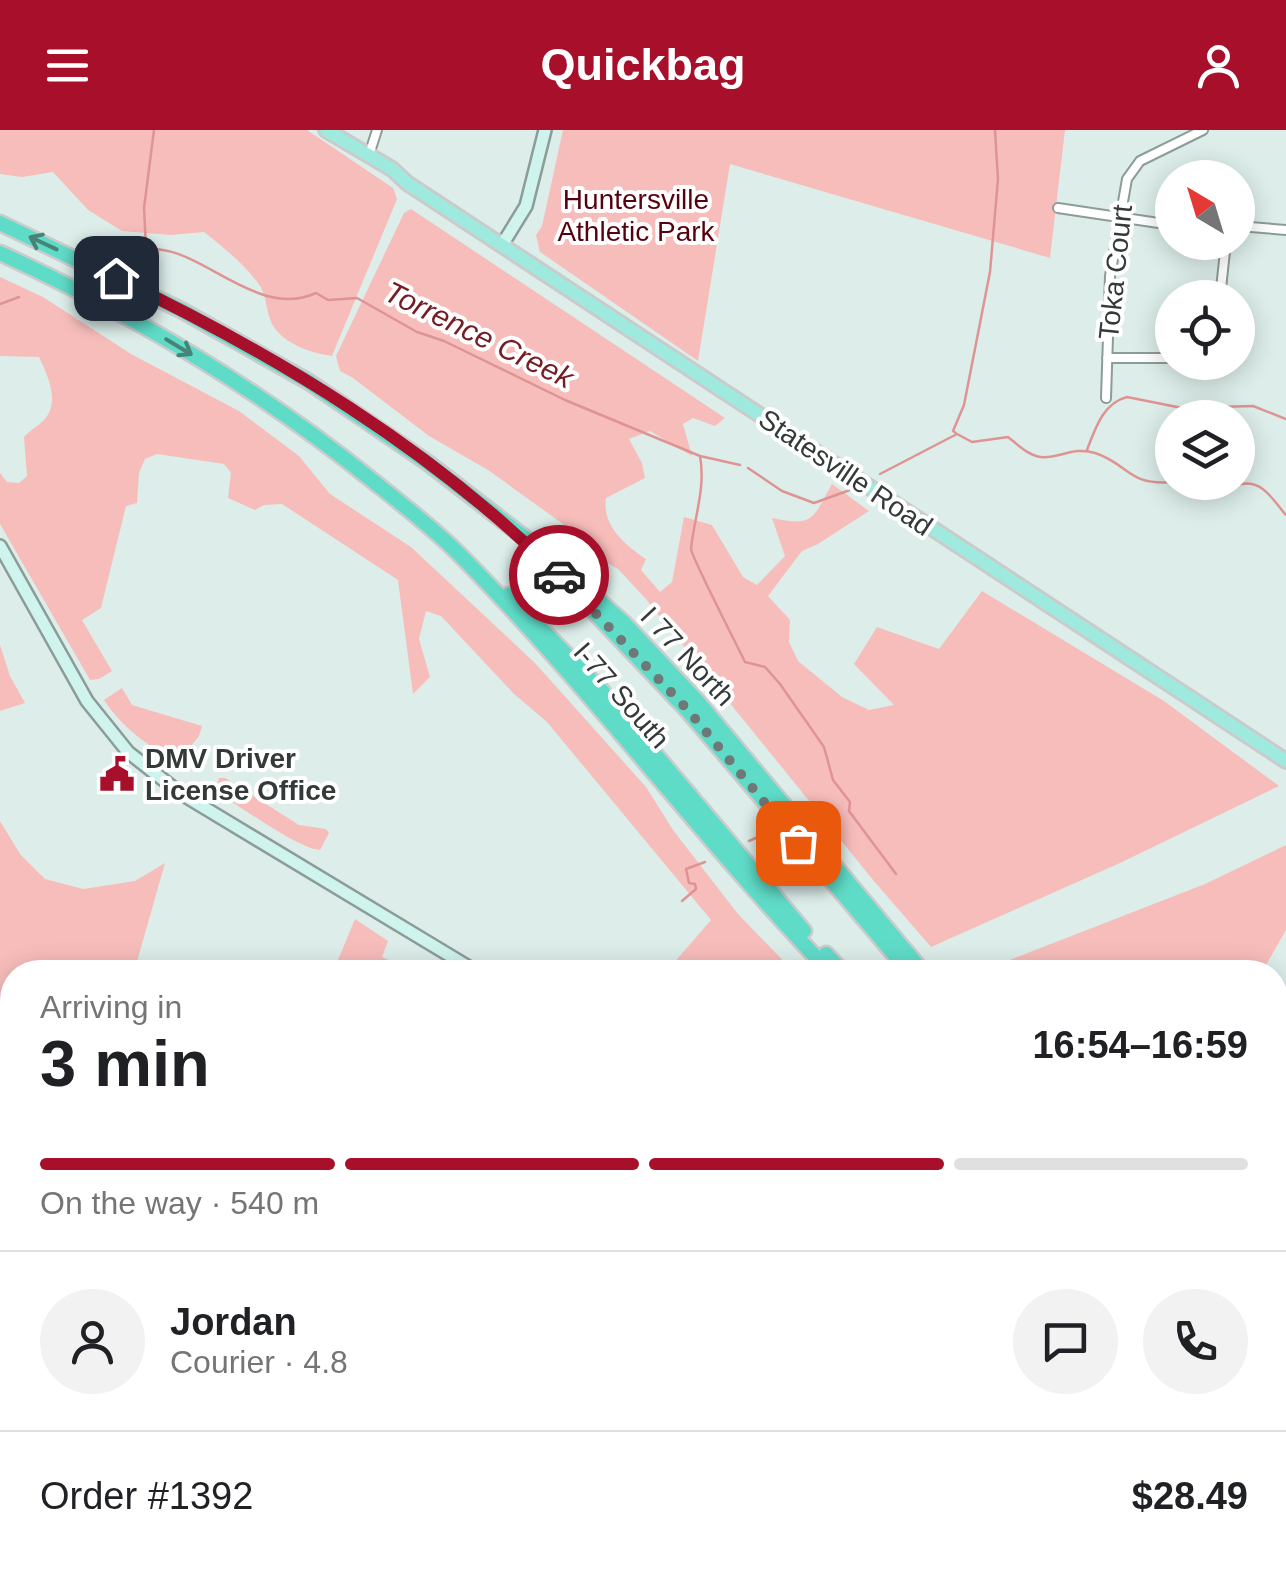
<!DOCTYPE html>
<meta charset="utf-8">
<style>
body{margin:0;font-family:Arial,sans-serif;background:#f2f2f2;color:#202124;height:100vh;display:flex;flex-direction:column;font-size:38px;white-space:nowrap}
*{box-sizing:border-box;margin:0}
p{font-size:32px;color:#757577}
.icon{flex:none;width:55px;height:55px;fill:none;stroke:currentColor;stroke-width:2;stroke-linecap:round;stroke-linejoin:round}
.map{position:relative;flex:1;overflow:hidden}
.details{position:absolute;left:0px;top:830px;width:1288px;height:622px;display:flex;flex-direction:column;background:#fff;border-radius:40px 40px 0 0;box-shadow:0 5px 25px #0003}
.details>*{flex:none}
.needle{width:65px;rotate:322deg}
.controls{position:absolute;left:1155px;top:30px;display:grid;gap:20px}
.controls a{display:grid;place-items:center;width:100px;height:100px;border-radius:50%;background:#fff;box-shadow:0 5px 25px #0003;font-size:50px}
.pin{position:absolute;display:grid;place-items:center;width:85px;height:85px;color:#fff;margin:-42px;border-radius:20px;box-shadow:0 5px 15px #0006}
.courier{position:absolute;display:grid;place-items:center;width:100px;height:100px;margin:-50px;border:8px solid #a70f2b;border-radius:50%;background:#fff;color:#222;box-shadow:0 2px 12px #0007}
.headline em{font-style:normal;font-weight:700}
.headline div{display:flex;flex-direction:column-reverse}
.headline{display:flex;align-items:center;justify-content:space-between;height:170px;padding:0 40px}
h1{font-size:65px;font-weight:700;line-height:75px}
.bar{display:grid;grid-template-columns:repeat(4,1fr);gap:15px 10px;align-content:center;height:120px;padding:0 40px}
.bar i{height:12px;border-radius:8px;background:#e0e0e0}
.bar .selected{background:#a70f2b}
.bar p{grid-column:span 4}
.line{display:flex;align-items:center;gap:25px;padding:0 40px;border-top:2px solid #e0e0e0}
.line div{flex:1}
.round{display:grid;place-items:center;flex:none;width:105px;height:105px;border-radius:52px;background:#f2f2f2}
header{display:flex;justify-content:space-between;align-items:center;height:130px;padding:0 40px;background:#a70f2b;color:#fff;font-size:45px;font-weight:700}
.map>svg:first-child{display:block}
.green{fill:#f7bdbb}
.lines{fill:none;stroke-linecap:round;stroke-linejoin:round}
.stream{stroke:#de9493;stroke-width:2.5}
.street-casing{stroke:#8c9c98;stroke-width:12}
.secondary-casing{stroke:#8c9c98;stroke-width:16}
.primary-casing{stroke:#cacccc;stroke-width:18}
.highway-casing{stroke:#cacccc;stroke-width:19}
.street{stroke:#fff;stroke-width:8}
.secondary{stroke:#cff4ee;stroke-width:11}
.primary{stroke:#9feade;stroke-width:12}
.highway{stroke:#5fdcc8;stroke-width:14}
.oneway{stroke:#478379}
.done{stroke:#6e7977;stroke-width:10;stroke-dasharray:0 18}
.route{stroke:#a70f2b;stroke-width:12}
.labels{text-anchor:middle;stroke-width:8;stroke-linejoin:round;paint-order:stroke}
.park-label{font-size:28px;fill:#59000f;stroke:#fff}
.street-label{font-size:28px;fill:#333a39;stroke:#fff}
.poi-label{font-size:28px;font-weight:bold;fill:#333a39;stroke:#fff;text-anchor:start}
.water-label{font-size:30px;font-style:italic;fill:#741d25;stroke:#fff}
</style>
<header><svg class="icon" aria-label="menu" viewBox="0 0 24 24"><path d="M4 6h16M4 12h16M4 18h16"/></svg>Quickbag<svg class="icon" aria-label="person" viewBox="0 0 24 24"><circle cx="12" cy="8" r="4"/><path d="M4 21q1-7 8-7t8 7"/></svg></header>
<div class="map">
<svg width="1286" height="1452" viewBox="0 0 1286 1452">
<rect width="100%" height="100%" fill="#ddeeea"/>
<path class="green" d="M0,0H307L393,58L397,69L332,226C311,223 283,214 272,194C266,182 267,167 260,156C246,135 224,118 204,102L171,105L122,101L88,80L53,42L22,47L0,44Z
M563,0H1065L1050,128L730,34L698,231L540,122L536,105L542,96Z
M411,79L725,288L715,296L693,288L683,294L692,326L650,301L629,309L642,333L645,348L606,368C602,396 625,415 646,429L641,440L660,462L672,452L684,387L712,395L743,447L757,455L785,426L772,388C815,397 812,389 832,354L869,381L818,414L802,421L768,466L790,490L789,512L798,531L842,567L869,580L894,575L854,534L877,497L939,519L982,461L1164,571L1279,656L1120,733L931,817L873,750L645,468L618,439L580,418L563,394L488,340L429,306L353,248L340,241L336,226L404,83Z
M0,147L43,167L131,224L239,281L299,326L330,364L411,417L535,533L646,657L673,700L738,784L794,842H666L711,790L547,592L514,564L441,486L426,481L419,509L430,547L413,564L398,450L282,374L264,375L255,380L228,368L231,343L224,334L157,324L145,329L139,343L137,373L126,376L101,478L82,490L112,541L99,549L90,550L0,394V343L7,352L19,353L27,346L24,307C30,300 37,297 43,291C61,273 48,246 39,227L0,226Z
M0,515L10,546L25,573L0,581Z
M122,558L132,575L202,596L199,606L177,633C148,615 123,599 104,570Z
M219,648H225L299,695L326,699L329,703L320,720C298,719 237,674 215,661Z
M0,691L20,724L45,749L83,759L135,751L165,733L134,842H12V975L6,991L12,1045L0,1034Z
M1286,715V800L1262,842H979L1205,754Z
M355,789L388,811L382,827L399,835L390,842H333Z
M26,1440H332L301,1441V1452H135L90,1440L72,1452H23Z
M882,1440H946L938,1452H888Z"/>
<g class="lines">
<path class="stream" d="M146,118L144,78L154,0
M141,121C194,106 253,192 316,163L328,170L357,168L417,202L444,211L565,270L700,326L740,335
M0,174L19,167
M956,303L953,301L964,275L990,142L998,49L995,0
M1087,320C1095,299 1103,273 1127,267L1182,278L1253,276L1286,289
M700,326C706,358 694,388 691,419C691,426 738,517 745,532L765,537L780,554L824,617L833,650L850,672L849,681L896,744
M748,338L782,361L814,373L850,360
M880,344L957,304L972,312L1008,307C1017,314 1029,326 1041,327C1058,329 1074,316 1095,323C1129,334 1128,356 1172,352
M1217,352C1228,357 1231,355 1241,354C1264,350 1274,372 1286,385
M749,711L760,706L765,698
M682,771L696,759L695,754L689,753L686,739L705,732
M143,1440L149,1452"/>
<defs>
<path id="street" d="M369,25L377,0
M1058,78L1172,95
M1238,96L1286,100
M1220,168L1226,112
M1107,228H1172
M1106,268L1110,146L1127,49L1140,31L1203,0"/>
<path id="secondary" d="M502,115L526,76L545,0
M0,416L87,571L128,622L180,663L477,842
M1275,1419L1286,1408
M864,1440L871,1452
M1242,1452L1254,1440"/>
<path id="primary" d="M326,0L392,39L407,53L1286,631"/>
<path id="highway" d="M0,93L181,180L309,252L428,333L555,431L624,493L698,572L923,842
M0,123C133,184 259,259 373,351C402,374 433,398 459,424C591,557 701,708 830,842
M560,446L688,581L909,842
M508,465L602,561L804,801
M826,824L843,842
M1275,1115L1286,1121
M1275,1129L1286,1135
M1275,1142L1286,1148
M1275,1164L1286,1170
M1275,1178L1286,1184"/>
</defs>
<use href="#street" class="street-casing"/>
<use href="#secondary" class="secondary-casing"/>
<use href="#primary" class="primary-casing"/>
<use href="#highway" class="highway-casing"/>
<use href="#street" class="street"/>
<use href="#secondary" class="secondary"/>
<use href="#primary" class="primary"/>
<use href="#highway" class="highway"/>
</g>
<defs><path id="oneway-shaft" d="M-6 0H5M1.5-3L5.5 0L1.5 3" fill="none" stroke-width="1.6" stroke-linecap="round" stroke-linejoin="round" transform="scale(2.5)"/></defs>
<g class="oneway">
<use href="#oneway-shaft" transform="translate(43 113) rotate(-155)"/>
<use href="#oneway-shaft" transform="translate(179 217) rotate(31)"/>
</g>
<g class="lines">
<path class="done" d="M559,445L688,580L798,713"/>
<path class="route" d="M116,148C277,225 432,319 559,445"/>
</g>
<defs>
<symbol id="civic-bare" viewBox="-9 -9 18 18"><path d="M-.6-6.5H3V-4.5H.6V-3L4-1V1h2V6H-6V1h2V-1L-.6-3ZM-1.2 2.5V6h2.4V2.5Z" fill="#a70f2b" stroke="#fff" stroke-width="2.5" paint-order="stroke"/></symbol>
</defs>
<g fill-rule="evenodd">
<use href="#civic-bare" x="92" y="619" width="50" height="50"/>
</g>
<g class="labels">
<g class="park-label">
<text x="636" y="79">Huntersville<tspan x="636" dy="32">Athletic Park</tspan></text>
</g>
<g class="street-label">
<text transform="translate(1115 142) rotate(-84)" y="10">Toka Court</text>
<text transform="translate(846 342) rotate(34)" y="10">Statesville Road</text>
<text transform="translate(688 526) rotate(47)" y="10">I 77 North</text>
<text transform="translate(622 565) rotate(49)" y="10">I-77 South</text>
</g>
<g class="poi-label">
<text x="145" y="638">DMV Driver<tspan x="145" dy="32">License Office</tspan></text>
</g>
<g class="water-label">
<text transform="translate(479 205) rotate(26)" y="10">Torrence Creek</text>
</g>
</g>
</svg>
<div class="controls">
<a><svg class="needle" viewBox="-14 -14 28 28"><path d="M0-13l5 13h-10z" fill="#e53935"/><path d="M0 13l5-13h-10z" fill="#757577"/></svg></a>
<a><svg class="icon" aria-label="locate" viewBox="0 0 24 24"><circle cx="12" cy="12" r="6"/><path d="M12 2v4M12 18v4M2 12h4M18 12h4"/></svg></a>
<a><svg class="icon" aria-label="layers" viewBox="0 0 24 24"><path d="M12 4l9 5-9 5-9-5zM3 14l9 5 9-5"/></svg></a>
</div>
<div class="pin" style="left:798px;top:713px;background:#ea580c"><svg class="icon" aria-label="bag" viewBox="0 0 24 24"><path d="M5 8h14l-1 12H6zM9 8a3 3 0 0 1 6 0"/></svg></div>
<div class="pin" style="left:116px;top:148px;background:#1f2937"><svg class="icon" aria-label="home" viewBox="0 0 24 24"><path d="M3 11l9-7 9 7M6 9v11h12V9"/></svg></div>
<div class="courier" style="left:559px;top:445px"><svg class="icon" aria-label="car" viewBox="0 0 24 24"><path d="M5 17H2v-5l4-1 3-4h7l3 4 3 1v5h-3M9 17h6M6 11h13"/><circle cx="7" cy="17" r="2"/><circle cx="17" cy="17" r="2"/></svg></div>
<section class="details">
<div class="headline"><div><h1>3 min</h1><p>Arriving in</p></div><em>16:54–16:59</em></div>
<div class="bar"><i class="selected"></i><i class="selected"></i><i class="selected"></i><i></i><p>On the way · 540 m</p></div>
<div class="line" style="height:180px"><a class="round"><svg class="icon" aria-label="person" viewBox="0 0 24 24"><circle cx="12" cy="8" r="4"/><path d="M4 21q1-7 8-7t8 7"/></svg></a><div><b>Jordan</b><p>Courier · 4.8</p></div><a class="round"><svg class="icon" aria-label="chat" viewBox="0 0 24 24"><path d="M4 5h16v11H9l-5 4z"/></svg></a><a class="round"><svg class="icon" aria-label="phone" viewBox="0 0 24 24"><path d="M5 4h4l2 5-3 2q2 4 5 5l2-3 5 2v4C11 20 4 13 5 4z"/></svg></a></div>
<div class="line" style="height:130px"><div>Order #1392</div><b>$28.49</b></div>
</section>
</div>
